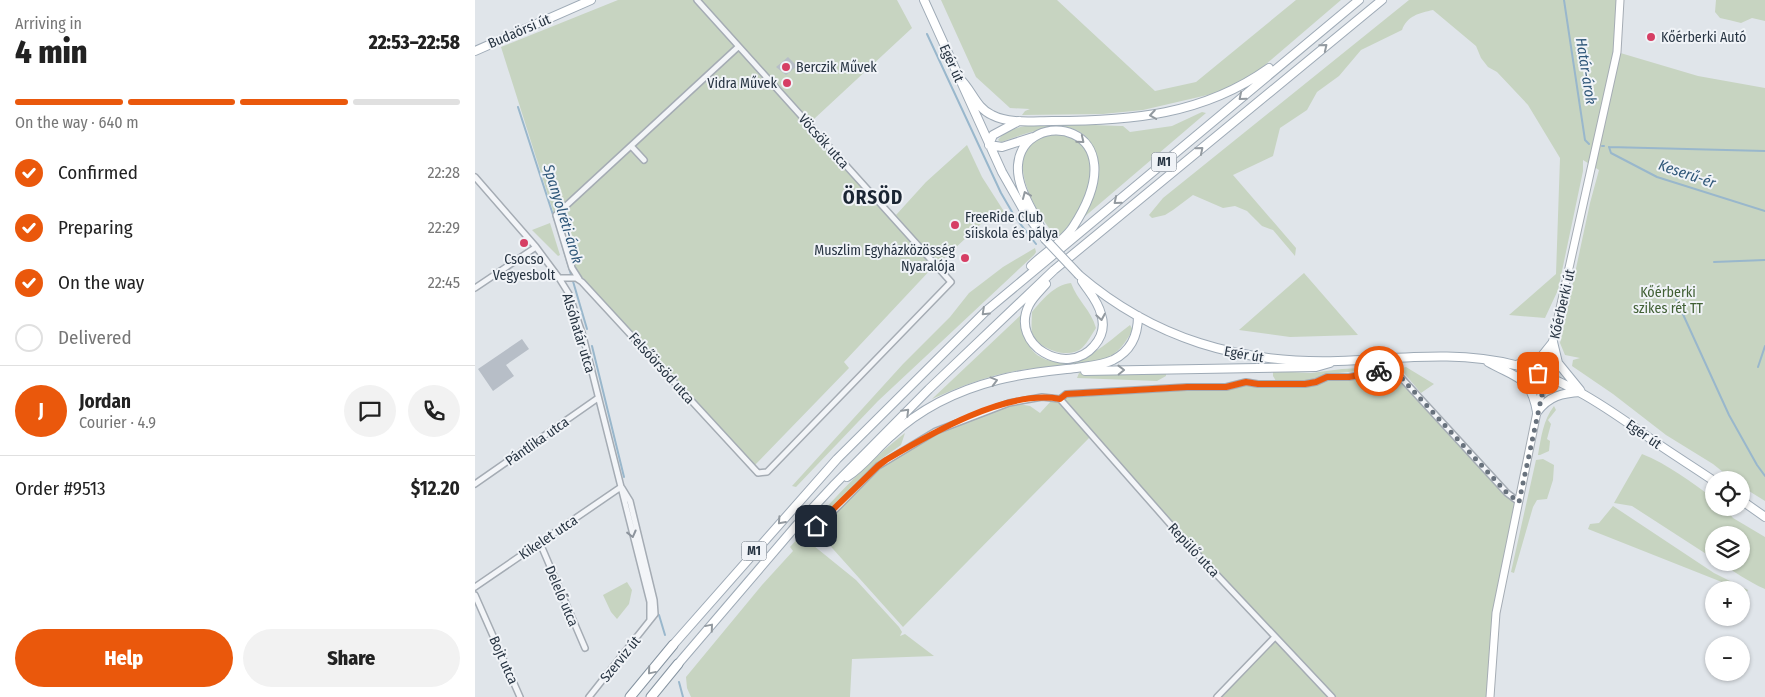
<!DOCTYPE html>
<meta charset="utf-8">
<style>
body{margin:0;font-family:"Fira Sans Condensed",sans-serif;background:#f2f2f2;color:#222;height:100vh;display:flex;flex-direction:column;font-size:19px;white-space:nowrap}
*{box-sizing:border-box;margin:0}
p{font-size:16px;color:#767676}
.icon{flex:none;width:28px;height:28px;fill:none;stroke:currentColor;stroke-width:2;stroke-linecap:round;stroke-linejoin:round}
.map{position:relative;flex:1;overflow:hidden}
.details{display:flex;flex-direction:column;background:#fff;width:475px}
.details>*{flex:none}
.controls{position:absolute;left:1230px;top:471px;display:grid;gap:10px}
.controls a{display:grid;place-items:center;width:45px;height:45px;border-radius:50%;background:#fff;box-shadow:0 1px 4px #0004;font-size:25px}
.pin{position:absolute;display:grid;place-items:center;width:42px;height:42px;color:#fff;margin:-21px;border-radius:10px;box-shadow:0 2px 8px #0006}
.courier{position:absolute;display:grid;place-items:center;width:50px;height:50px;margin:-25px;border:4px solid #ea580c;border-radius:50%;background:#fff;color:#222;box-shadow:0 1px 6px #0007}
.head em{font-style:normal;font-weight:800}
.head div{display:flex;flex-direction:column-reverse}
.head{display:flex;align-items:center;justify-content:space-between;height:85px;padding:0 15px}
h1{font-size:32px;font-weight:800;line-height:38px}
.bar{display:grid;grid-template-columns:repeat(4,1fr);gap:8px 5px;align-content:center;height:60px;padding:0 15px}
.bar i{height:6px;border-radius:4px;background:#e0e0e0}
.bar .selected{background:#ea580c}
.bar p{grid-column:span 4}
.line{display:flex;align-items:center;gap:12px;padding:0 15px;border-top:1px solid #e0e0e0}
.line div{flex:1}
.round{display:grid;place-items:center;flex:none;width:52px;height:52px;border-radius:26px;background:#f2f2f2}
ol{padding:0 15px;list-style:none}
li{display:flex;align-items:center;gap:15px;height:55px}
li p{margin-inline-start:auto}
li .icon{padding:5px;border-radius:50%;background:#ea580c;color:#fff;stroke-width:4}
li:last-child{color:#767676}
li i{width:28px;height:28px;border:2px solid #e0e0e0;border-radius:50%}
.button{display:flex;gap:10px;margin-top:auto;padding:10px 15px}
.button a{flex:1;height:58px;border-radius:30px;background:#ea580c;color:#fff;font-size:20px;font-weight:800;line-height:58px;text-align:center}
.button a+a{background:#f2f2f2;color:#222}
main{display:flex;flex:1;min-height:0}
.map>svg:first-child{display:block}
.green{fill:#c7d4c1}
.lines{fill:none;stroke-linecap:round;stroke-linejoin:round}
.stream{stroke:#99b7cc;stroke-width:2}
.building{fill:#b7bec7}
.street-casing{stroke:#a5acb4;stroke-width:8}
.secondary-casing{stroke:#a5acb4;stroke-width:9}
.primary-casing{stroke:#9eaab6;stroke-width:10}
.highway-casing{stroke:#8694a1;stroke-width:11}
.street{stroke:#f3f5f8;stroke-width:5}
.secondary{stroke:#fff;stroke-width:7}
.primary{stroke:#fff;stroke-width:8}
.highway{stroke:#fff;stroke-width:9}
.primary-bridge-casing{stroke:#9eaab6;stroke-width:10;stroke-linecap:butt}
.primary-bridge{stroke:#fff;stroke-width:8}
.oneway{stroke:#939aa0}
.oneway2{stroke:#8d949d}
.done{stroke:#68727d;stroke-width:5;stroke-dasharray:0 9}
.route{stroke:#ea580c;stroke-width:6}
.poi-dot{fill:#d63e64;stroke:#f0f3f7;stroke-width:2}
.labels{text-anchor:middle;stroke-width:4;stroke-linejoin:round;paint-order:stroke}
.shield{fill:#f0f3f7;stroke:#636d78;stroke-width:1}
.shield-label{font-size:12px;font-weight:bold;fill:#273442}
.street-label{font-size:14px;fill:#273442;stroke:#f0f3f7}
.poi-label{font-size:14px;fill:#273442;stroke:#f0f3f7;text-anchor:start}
.park-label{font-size:14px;fill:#405f34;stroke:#f0f3f7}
.water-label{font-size:15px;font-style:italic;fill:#2f5779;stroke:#f0f3f7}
.district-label{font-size:19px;font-weight:bold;letter-spacing:1px;fill:#1a2533;stroke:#f0f3f7}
</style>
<main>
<section class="details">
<div class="head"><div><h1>4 min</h1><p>Arriving in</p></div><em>22:53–22:58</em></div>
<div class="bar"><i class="selected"></i><i class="selected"></i><i class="selected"></i><i></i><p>On the way · 640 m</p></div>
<ol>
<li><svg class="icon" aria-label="check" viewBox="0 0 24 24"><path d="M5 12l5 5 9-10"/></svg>Confirmed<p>22:28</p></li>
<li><svg class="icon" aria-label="check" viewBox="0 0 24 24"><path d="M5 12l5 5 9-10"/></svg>Preparing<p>22:29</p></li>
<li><svg class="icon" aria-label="check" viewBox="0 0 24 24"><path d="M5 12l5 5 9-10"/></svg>On the way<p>22:45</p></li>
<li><i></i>Delivered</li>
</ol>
<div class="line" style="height:90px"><b class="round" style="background:#ea580c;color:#fff">J</b><div><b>Jordan</b><p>Courier · 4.9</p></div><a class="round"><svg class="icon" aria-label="chat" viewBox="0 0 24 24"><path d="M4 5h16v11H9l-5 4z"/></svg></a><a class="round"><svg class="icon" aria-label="phone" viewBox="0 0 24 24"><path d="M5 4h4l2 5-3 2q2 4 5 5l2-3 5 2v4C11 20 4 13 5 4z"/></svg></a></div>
<div class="line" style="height:65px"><div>Order #9513</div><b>$12.20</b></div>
<div class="button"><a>Help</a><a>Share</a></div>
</section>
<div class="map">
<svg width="1290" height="697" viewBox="0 0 1290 697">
<rect width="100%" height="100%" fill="#e0e5ea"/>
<path class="green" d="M143,0H422L437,28L339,119L336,130L458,267L369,362L374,368L279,466L107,277L98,274L26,47Z
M466,0H582L680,91L721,82L821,0H866L777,76L741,93L668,110L628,114L547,115L550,111L555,109L535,108L501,77Z
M934,0H1145L1142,52L1223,76L1290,88V501L1266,486V480H1258L1238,464L1191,435L1138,394L1097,366L1098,360L1105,358L1090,355L1085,343L1115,203L1124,170L1108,160V171L1083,290L1070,318L1034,315L1081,274L1085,158L1053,105L1022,72L1013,67L1006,58L1001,46L958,10C944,13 932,16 927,30L886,50L864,76L842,92L832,110L805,128L798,156L758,175L821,248L820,256L798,230L787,226L772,211L760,206L748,208L718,195L698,210L690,215L677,218L674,215L688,198Z
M1241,0H1290V21L1277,18L1266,23L1254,20L1245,18L1240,12Z
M727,112L731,113L608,218C612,204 621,191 624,175C625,165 622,158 619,149C602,110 555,133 526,142L523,140C541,114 618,127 648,126L655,132L697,126Z
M590,133C595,136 602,140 606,144C631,169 603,219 582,238C554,205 518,136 590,133Z
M492,145L507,177L530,213L528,220L521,210L463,264L421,215L451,182Z
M75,223L85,255L83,256L57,230Z
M560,248L561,252L559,255L403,401L321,487L317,486L428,364L475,317L494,293L528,267Z
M829,273L883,335L815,337L764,330Z
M596,283C602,300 616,310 621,328C617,334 613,342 607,348C594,360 561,349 557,332C556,326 557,318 557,312C568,299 579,285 596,283Z
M548,313C549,325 549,340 557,350C571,367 601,364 618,353C631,345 643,334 655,325L658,330C650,342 644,354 629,359C605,367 578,366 553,369C519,373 488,385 457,399Z
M904,367V369L853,374L835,380L801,381L798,376V371L836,373L867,369Z
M931,367L959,384L946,393L929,373L927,368Z
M920,371L1044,502L1027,586L1015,697H742L800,637L616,436L428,627L341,530L405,465L445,440L538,403L555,406L565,413L577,400L587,396L759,384H830L846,380Z
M604,373H691V376L682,381L602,378Z
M1079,406L1081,410L1073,420L1076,424L1072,439L1075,441L1074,451L1065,455H1063C1066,438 1068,420 1079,406Z
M430,433L426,445L402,462L333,535L339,546L381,580L424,627L427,632L425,636L430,634L459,656L377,659L375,697H216L212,688L211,677L287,585L318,551L315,547C352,507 387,466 430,433Z
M1167,454C1192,464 1217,482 1239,499V508H1250L1258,518L1290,537V589C1273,582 1260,571 1244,563L1266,562V535H1239V559L1157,506L1139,503Z
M1068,459L1079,465L1078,480L1072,499L1062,500L1058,507L1039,573L1036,572L1061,460Z
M1138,506L1239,573L1273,590L1272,592L1113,529L1115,524L1124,523Z
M152,582L157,590L154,604L142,619L136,612L128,595Z"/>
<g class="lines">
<path class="stream" d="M1089,0L1110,140L1114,144
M452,34L526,193L540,217L561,244
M43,107L80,221
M1127,146H1129
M1134,147L1136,153L1182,177L1290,211
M1134,147L1290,151
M85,237L112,329
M1239,262L1290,260
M1201,299L1254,415L1282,465L1290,476
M117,346L149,477
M1283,367L1290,346
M184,615L190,635
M204,682L208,697"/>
</g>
<path class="building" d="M313,57L322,66L311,75L301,67Z
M47,339L54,349L31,365L39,376L18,391L3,369Z"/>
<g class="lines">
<defs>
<path id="street" d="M156,146L169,160
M0,177L61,247L84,278L94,294L108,336L175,602V620
M84,278H101L107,282L283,473L292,472L476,282L222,0
M104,279L97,268L81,215L263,47
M0,288L61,247
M585,399L591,394L712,387H751L771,382L783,384H830L841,382L852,377H874L913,370L920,371L1032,493L1044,502
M585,399L710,541L857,697
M0,484L123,398
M339,531L403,466L461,431L534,403L567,397L585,399
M65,543L110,648
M0,587L146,487
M0,595L45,697
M114,697L180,614L179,600L155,501L147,488
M742,697L800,637"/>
<path id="secondary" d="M1015,697L1021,613L1062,412L1142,52L1145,0"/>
<path id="primary" d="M449,0L527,172L548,209L566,234
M0,51L116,0
M485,79C497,90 501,108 517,115C534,124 558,121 577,121C656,121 728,115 794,68
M514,145L527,147L558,137
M514,145L518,135L544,121
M556,266C569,253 588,242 598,227C667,122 548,105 543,165C541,191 563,215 570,239
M604,275C679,339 765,364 863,361C923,359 981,350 1040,365C1090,379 1131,407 1173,437C1194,452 1217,466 1239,481
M571,284C565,291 558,297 554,305C534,345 592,378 619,346C627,337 630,326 626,314C623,301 614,292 607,281
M1078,342L1083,363L1105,390
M1013,362C1041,378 1056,376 1062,412
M1041,365L1066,357L1078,342
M610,371L841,367L855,363
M1062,412C1074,396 1087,393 1106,392
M372,477C389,466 401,449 416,436C446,408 484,390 523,380C548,373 575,371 601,368C613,366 627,365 638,360C656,351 663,335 663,316
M1266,500L1290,517
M198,645L362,459L512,310L884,0
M203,664L320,527L360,484L454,389L579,270L907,0"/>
<path id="highway" d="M155,697L198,645
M176,697L203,664"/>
</defs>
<use href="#street" class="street-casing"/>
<use href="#secondary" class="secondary-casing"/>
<use href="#primary" class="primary-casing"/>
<use href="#highway" class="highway-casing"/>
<use href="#street" class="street"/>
<use href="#secondary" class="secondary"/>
<use href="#primary" class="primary"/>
<use href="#highway" class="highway"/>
<defs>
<path id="primary-bridge" d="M570,239L604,275"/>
</defs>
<use href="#primary-bridge" class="primary-bridge-casing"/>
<use href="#primary-bridge" class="primary-bridge"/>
</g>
<defs><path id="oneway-chevron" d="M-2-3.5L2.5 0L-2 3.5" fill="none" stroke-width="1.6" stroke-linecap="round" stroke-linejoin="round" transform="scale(1.25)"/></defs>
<g class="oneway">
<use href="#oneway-chevron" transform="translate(849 47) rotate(-39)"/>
<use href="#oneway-chevron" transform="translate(767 97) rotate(140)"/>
<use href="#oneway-chevron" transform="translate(678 115) rotate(171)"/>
<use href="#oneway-chevron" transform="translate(606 140) rotate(39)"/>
<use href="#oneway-chevron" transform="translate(725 150) rotate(-40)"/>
<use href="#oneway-chevron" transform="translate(551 195) rotate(-113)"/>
<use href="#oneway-chevron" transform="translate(642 201) rotate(140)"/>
<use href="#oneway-chevron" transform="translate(510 312) rotate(137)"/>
<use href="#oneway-chevron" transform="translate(626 317) rotate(80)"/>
<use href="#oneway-chevron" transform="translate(646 370) rotate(-1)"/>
<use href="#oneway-chevron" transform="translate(519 381) rotate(-15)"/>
<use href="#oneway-chevron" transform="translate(431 412) rotate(-45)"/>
<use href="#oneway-chevron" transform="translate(306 521) rotate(132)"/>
<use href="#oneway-chevron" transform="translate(235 627) rotate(-50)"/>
<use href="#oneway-chevron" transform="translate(176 671) rotate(130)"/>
</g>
<use class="oneway2" href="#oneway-chevron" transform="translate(157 534) rotate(76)"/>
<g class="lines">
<path class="done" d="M904,371H920L1032,493L1044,502L1071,376L1063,373"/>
<path class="route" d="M341,526L403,466L411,460C455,434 532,389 585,399L591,394L712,387H751L771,382L783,384H830L841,382L852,377H874L904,371"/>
</g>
<g class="poi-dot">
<circle cx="1176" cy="37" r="5"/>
<circle cx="311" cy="67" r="5"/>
<circle cx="312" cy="83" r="5"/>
<circle cx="480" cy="225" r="5"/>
<circle cx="49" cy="243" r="5"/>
<circle cx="490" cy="258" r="5"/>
</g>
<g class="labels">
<g class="shield">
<rect x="676.5" y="152.5" width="25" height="19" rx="4"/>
<rect x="266.5" y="541.5" width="25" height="19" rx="4"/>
</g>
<g class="shield-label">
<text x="689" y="166">M1</text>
<text x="279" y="555">M1</text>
</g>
<g class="street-label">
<text transform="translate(44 31) rotate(-23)" y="5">Budaörsi út</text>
<text transform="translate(477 63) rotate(66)" y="5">Egér út</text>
<text transform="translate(349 141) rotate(48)" y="5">Vöcsök utca</text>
<text transform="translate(1087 304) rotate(-77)" y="5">Kőérberki út</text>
<text transform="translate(104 333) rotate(73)" y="5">Alsóhatár utca</text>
<text transform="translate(769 354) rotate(10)" y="5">Egér út</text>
<text transform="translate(187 368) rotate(48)" y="5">Felsőörsöd utca</text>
<text transform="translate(1169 434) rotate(35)" y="5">Egér út</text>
<text transform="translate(62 441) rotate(-35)" y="5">Pántlika utca</text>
<text transform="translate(73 537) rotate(-34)" y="5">Kikelet utca</text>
<text transform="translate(719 550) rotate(47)" y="5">Repülő utca</text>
<text transform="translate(87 596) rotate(67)" y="5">Delelő utca</text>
<text transform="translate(145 659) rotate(-51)" y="5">Szerviz út</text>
<text transform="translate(29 660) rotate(66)" y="5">Bojt utca</text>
</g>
<g class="poi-label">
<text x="1186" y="42">Kőérberki Autó</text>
<text x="321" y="72">Berczik Művek</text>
<text x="302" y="88" text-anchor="end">Vidra Művek</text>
<text x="490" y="222">FreeRide Club<tspan x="490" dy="16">síiskola és pálya</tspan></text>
<text x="480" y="255" text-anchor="end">Muszlim Egyházközösség<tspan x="480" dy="16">Nyaralója</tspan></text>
<text x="49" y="264" text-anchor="middle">Csocso<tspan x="49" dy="16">Vegyesbolt</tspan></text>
</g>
<g class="park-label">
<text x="1193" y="297">Kőérberki<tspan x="1193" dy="16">szikes rét TT</tspan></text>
</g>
<g class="water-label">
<text transform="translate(1111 71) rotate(81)" y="5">Határ-árok</text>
<text transform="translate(1212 174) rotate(19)" y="5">Keserű-ér</text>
<text transform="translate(88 214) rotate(73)" y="5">Spanyolréti-árok</text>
</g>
<g class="district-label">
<text x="398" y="204">ÖRSÖD</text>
</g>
</g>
</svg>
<div class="controls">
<a><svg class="icon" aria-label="locate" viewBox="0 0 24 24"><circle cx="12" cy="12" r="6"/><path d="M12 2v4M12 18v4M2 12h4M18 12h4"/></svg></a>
<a><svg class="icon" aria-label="layers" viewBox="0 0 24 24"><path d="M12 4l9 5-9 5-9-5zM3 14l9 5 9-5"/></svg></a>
<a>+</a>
<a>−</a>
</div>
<div class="pin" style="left:1063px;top:373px;background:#ea580c"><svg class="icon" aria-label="bag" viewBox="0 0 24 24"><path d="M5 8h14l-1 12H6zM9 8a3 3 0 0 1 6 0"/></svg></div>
<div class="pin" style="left:341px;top:526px;background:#1f2937"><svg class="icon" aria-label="home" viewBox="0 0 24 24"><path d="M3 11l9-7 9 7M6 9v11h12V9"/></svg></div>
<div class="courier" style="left:904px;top:371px"><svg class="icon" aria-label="bike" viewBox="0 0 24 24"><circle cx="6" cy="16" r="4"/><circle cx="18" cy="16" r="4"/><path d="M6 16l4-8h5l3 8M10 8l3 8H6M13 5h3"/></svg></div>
</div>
</main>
